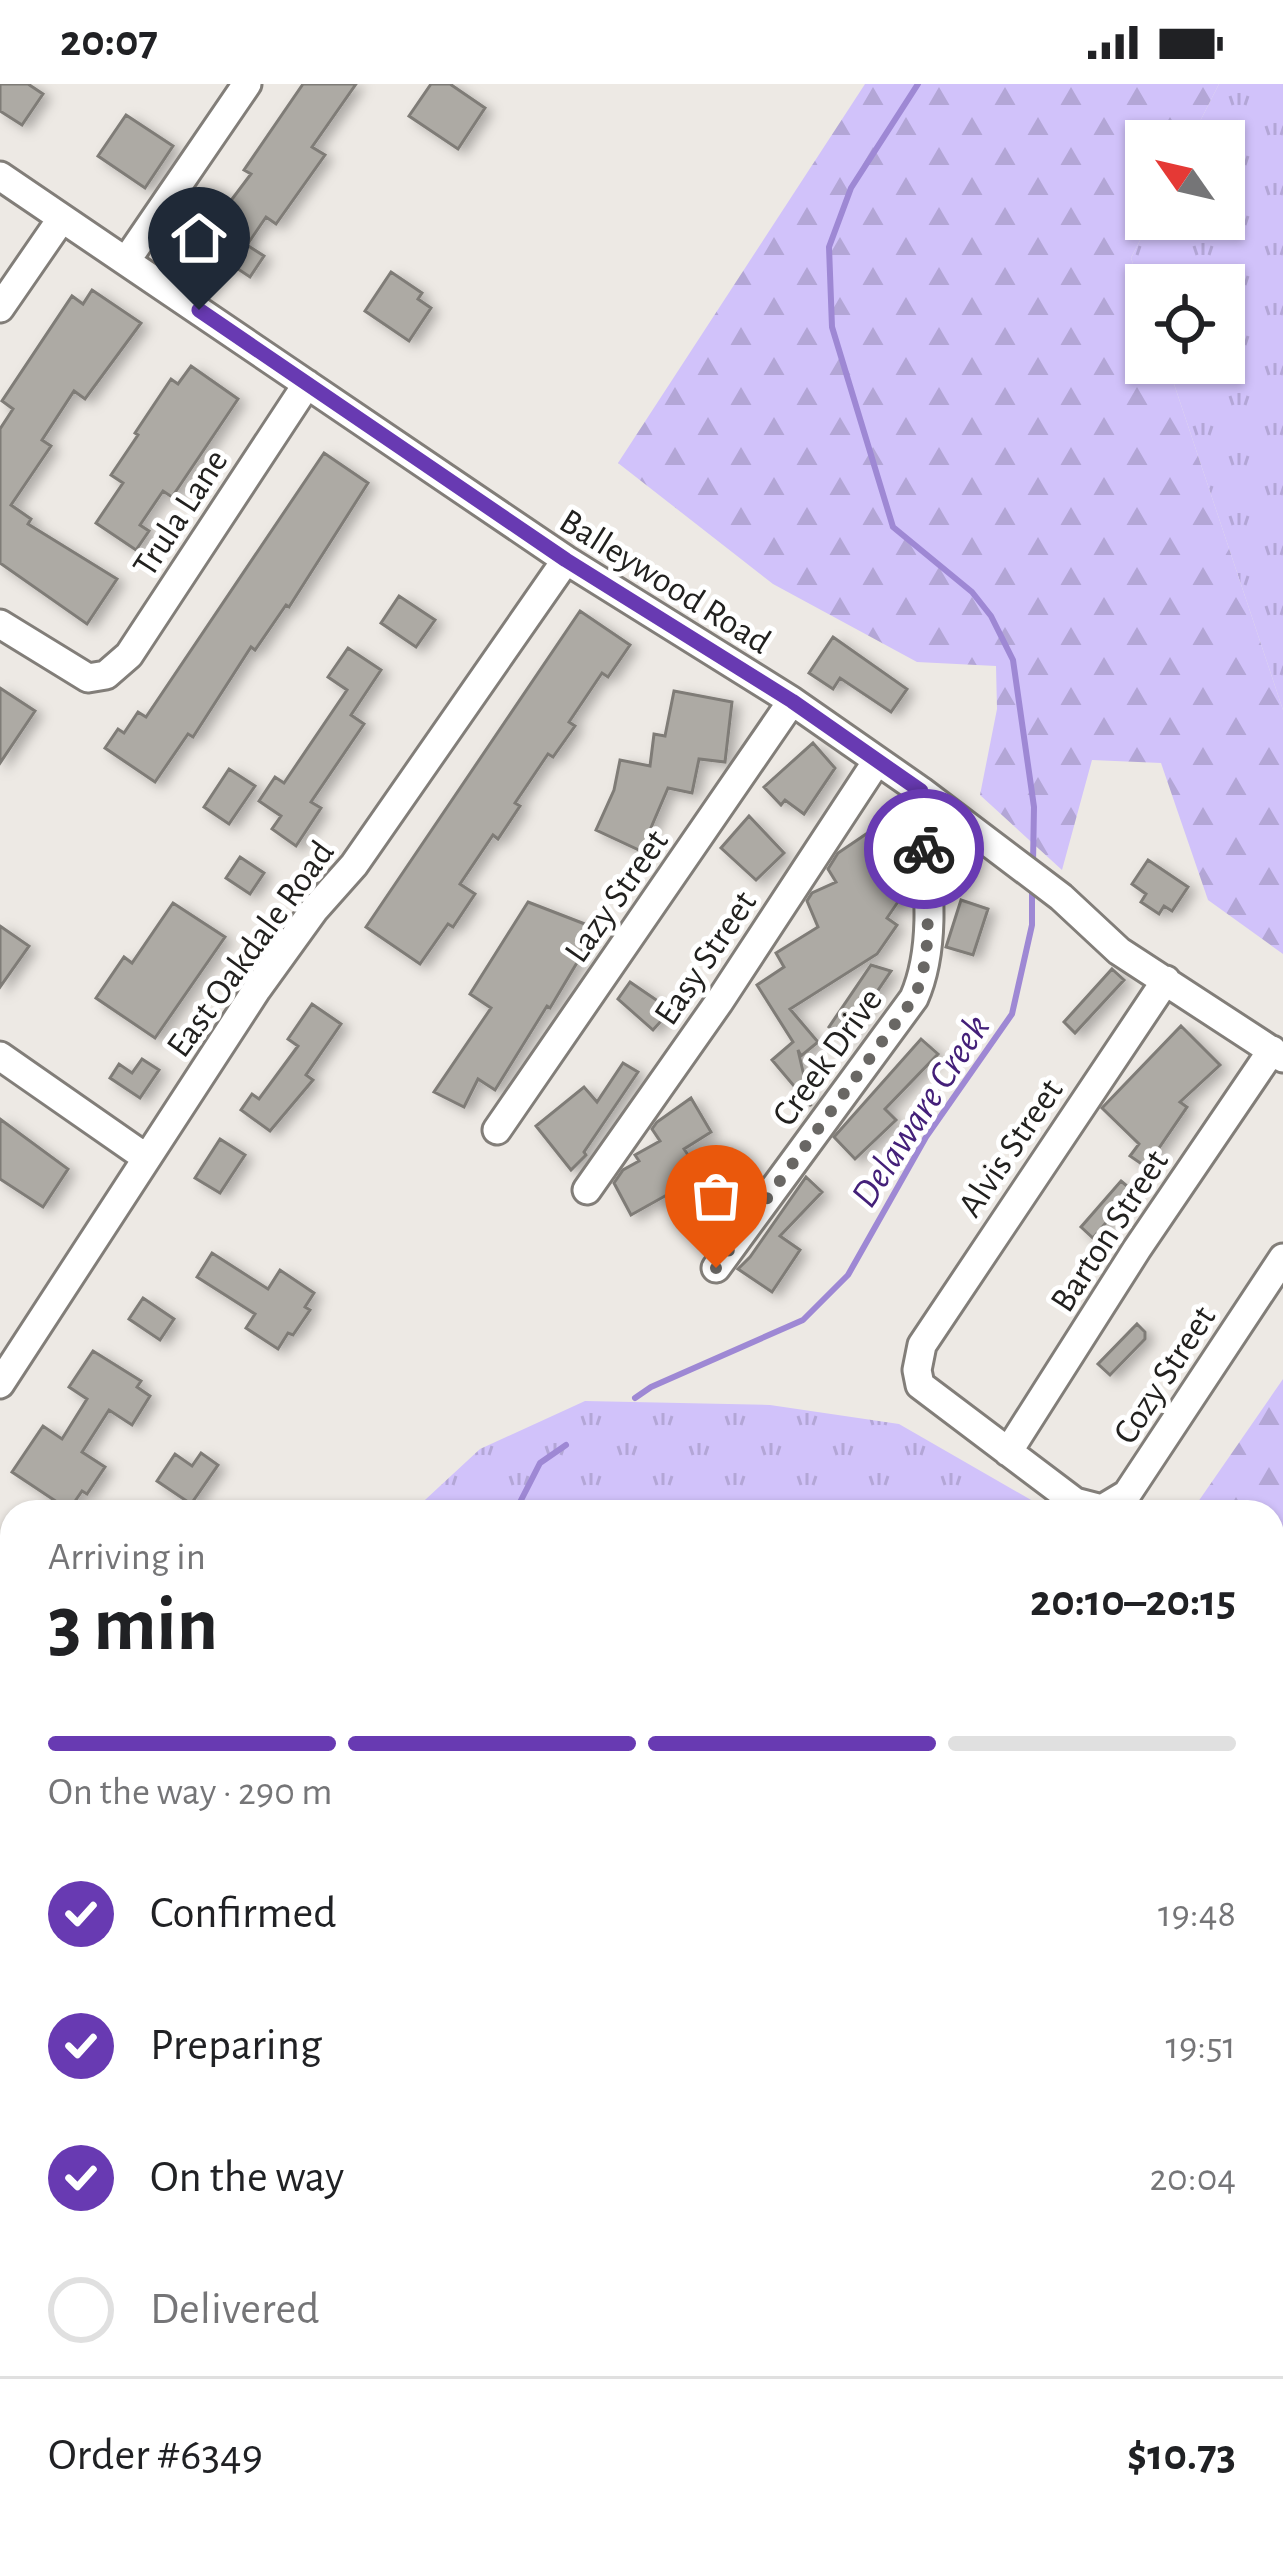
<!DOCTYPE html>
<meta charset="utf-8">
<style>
body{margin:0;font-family:"Alegreya Sans",sans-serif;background:#f2f2f2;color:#202124;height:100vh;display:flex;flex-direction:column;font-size:45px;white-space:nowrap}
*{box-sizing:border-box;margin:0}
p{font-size:39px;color:#757577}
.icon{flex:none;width:66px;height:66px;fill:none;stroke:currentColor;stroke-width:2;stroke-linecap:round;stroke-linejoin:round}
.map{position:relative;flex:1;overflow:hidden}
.panel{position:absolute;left:0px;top:1416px;width:1284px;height:1056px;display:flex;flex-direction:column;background:#fff;border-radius:36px 36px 0 0;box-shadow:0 3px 9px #0004}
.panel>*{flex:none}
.needle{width:78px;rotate:304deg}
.tools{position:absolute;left:1125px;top:36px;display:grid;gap:24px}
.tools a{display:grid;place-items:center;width:120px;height:120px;border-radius:0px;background:#fff;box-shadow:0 3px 9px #0004;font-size:60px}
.pin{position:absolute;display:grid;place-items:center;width:102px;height:102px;color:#fff;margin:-123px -51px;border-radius:50% 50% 50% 0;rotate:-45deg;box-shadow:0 0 12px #0007}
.pin .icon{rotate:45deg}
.courier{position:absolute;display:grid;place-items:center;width:120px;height:120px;margin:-60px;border:9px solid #683ab2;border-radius:50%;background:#fff;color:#222;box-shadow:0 3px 15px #0007}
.summary em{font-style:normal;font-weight:600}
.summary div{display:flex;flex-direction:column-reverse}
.summary{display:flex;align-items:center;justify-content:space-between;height:204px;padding:0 48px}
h1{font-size:78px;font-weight:600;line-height:90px}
.bar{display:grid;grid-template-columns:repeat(4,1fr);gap:18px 12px;align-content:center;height:144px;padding:0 48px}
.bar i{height:15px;border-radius:9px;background:#e0e0e0}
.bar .on{background:#683ab2}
.bar p{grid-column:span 4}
.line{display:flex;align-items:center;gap:30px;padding:0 48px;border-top:3px solid #e0e0e0}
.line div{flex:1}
ol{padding:0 48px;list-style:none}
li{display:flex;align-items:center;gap:36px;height:132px}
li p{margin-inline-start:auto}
li .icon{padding:12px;border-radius:50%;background:#683ab2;color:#fff;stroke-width:4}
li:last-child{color:#757577}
li i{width:66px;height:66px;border:6px solid #e0e0e0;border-radius:50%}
.status{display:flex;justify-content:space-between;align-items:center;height:84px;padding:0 60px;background:#fff;direction:ltr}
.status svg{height:33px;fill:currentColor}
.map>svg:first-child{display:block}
.grass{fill:url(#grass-tufts)}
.forest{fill:url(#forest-firs)}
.park{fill:url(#park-dots)}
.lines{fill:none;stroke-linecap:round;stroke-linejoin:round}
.stream{stroke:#9e88d4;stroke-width:6}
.building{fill:#adaaa4;stroke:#7f7c77;stroke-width:3;filter:url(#shadow)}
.minor-casing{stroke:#827e79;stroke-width:33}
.path{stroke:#9b9895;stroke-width:4.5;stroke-dasharray:3 9;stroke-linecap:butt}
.minor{stroke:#fff;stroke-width:27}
.done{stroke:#696764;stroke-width:12;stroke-dasharray:0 21.6}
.route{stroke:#683ab2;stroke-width:15}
.labels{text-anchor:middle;stroke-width:10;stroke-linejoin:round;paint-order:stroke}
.street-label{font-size:36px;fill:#22211f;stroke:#fff}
.water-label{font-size:39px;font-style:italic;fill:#442079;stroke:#fff}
</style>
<div class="status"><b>20:07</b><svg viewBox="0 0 49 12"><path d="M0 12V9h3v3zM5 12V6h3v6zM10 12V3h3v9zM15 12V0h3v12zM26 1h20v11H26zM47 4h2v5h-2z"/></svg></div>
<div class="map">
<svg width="1283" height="2472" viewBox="0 0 1283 2472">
<defs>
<pattern id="grass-tufts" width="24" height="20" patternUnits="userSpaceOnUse" patternTransform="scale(3)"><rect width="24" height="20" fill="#d1c2fa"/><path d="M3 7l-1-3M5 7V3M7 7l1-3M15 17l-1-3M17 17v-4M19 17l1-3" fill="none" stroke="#b3a6d6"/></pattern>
<pattern id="forest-firs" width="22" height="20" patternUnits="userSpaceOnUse" patternTransform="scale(3)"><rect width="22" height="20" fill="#d1c2fa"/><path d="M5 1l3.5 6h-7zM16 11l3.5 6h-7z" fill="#b3a6d6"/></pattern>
<pattern id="park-dots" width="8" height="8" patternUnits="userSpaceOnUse" patternTransform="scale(3)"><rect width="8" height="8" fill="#d1c2fa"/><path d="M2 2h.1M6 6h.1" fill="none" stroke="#b3a6d6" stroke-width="1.8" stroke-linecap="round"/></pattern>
<filter id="shadow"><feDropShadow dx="7" dy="4.5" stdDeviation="6" flood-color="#0004"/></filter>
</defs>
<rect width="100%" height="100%" fill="#ede9e4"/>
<path class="grass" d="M1219,0H1283V626L1167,279H1224V201H1146V218L1131,174L1151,135H1224V57H1190Z
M585,1317L770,1321L899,1340L1052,1428H412L480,1365Z
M1272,1508H1283V1718L1272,1722Z"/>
<path class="forest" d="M865,0H1219L1190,57H1146V135H1151L1131,174L1146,218V279H1167L1283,626V870L1208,816L1161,679L1092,676L1062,786L980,711L997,625L996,582L917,578L773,500L618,379Z
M1283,1295V1508H1272V1428H1191Z"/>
<path class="park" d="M0,1789L12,1796V2460H653L645,2472H0Z"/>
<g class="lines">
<path class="stream" d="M918,0L851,104L829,163L832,243L893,443L972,508L991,532L1013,576L1034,723L1033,779
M635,1314L651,1303L803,1236L848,1191L926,1053L1012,930L1032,841V804
M515,1428L540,1379L566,1361
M636,1428L650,1422L670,1428
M1272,1633H1283
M0,2001H12"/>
</g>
<path class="building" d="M0,0H28L43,10L22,41L0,27Z
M303,0H356L312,63L325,71L276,140L266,133L247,161L264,172L250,193L199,159L251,90L244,86Z
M431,0H450L485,24L458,65L409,32Z
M126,31L173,62L145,104L98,72Z
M391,188L422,209L418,215L431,224L409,257L365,227Z
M92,206L141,239L85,315L74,307L42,356L51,362L11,421L31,435L28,440L117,495L87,540L0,479V345L13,325L2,317L72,212L83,220Z
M191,282L238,315L172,413L163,407L140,441L149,447L136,466L96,439L123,399L111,391L138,351L135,349L171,295L178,300Z
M324,369L368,399L289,523L286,521L255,566L251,563L193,653L188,650L155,698L105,664L118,645L124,649L138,628L146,633Z
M399,512L435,536L416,563L381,539Z
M580,527L630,561L608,593L602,589L569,638L575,642L553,673L548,670L515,719L520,722L498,755L493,751L460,800L475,810L453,843L448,840L420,880L366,843Z
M833,553L907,605L891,628L840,594L833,605L809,589Z
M348,564L381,586L351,631L364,640L311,718L321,724L296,762L272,745L281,732L259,717L275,693L284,699L347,606L328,593Z
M0,604L35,627L0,679Z
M674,607L732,618L725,678L699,675L692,709L668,704L641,767L596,746L614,706L620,676L650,682L654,650L665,652Z
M813,659L835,684L804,730L785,716L781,721L764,703Z
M229,685L255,702L229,740L204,723Z
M749,732L784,769L756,796L721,764Z
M872,746L898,777L880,793L904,809L887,834L897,841L877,870L790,925L818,958L801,972L798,966L811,1022L772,976L793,958L757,901L784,883L776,869L818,843L807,817L812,809L836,798L828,785L838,769Z
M240,773L264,789L250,810L226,794Z
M1148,776L1188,803L1172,827L1164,822L1159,830L1141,818L1146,810L1132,800Z
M961,816L988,825L973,871L946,863Z
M528,818L590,842L578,877L550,924L547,922L495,1006L478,995L464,1023L434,1008L491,924L470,910Z
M173,819L225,853L155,954L96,914L124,873L132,879Z
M0,842L29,862L0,903Z
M871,881L891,887L845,955L829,943Z
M1112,885L1124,896L1075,949L1064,938Z
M630,898L671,926L653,946L618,915Z
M312,920L341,940L306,991L313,996L270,1047L241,1026L252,1010L259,1015L298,962L288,955Z
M1181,942L1220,981L1180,1018L1187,1023L1146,1083L1130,1072L1139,1060L1102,1024Z
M921,955L938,970L885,1025L896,1036L855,1075L834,1053Z
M142,975L159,986L140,1014L110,994L119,980L132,989Z
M623,979L638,988L584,1068L586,1071L571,1086L536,1042L584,1003L597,1018Z
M691,1014L711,1048L684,1065L709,1101L731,1097L734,1114L684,1122L681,1103L631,1131L614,1099L623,1086L639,1077L635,1071L660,1057L652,1045L657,1038Z
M0,1035L68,1085L43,1123L0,1095Z
M220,1055L245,1071L220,1109L195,1094Z
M806,1093L822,1108L780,1152L800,1166L772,1208L738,1185L750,1173Z
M1121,1097L1133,1107L1093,1154L1081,1143Z
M212,1169L268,1205L280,1186L314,1209L305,1223L310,1226L293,1251L288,1249L278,1265L246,1244L255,1230L197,1193Z
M143,1214L174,1235L160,1256L129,1235Z
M1137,1240L1145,1248V1255L1110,1291L1098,1280Z
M93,1267L141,1297L137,1303L150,1312L132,1341L109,1326L82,1368L105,1383L87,1410L82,1407L69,1426L12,1388L43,1342L62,1355L87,1315L69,1303Z
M201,1369L218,1381L191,1420L157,1397L175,1370L192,1382Z"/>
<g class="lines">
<defs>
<path id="minor" d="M0,92L566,476L792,617L921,707L1061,813L1119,867L1283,974
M126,177L247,0
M0,224L62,134
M0,540L88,594L106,591L129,571L307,300
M1166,896L922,1261L917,1286L920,1301L1075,1418L1102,1425L1127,1410L1283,1174
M0,972L145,1073
M497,1046L792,617
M587,1106L719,918L877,677
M716,1184L914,914C941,853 924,772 921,707
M0,1300L257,905L314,826L354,781L566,476
M1008,1368L1137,1165L1272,966
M0,1739L12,1747
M1272,1930L1283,1913
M1272,2190L1283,2194
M1272,2453L1283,2435
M1188,2460L1211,2472
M892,2472L901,2460
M1135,2472L1142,2460"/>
</defs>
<use href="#minor" class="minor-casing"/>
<path class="path" d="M0,2120L12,2117"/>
<use href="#minor" class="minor"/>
</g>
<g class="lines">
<path class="done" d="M716,1184L914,914C935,867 926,815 924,765"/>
<path class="route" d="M199,226L566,476L792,617L921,707L924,765"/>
</g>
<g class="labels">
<g class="street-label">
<text transform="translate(179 428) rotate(-57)" y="13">Trula Lane</text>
<text transform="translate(666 496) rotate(32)" y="13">Balleywood Road</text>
<text transform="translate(615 811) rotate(-55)" y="13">Lazy Street</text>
<text transform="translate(249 864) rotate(-54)" y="13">East Oakdale Road</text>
<text transform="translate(704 873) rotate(-56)" y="13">Easy Street</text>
<text transform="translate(826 972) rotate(-54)" y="13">Creek Drive</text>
<text transform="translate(1009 1063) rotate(-56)" y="13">Alvis Street</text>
<text transform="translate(1108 1146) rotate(-57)" y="13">Barton Street</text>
<text transform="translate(1163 1290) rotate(-57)" y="13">Cozy Street</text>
</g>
<g class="water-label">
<text transform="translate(919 1026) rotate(-57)" y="14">Delaware Creek</text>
</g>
</g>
</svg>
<div class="tools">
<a><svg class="needle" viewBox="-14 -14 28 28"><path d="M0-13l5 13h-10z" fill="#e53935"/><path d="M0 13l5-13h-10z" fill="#757577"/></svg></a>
<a><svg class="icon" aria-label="locate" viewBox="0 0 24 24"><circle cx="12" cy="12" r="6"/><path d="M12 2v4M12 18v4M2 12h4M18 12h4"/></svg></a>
</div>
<div class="pin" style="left:716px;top:1184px;background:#ea580c"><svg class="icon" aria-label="bag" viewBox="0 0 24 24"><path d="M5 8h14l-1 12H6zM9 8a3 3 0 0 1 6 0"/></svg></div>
<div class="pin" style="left:199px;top:226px;background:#1f2937"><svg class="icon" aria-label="home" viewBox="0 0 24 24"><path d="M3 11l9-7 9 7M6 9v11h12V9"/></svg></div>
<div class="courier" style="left:924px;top:765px"><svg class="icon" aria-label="bike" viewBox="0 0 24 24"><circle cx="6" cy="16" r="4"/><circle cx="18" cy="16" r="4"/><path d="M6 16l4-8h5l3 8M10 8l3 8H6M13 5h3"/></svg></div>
<section class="panel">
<div class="summary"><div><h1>3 min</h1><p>Arriving in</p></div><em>20:10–20:15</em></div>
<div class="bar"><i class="on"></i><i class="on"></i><i class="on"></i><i></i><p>On the way · 290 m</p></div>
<ol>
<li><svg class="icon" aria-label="check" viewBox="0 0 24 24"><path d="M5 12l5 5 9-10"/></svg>Confirmed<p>19:48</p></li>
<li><svg class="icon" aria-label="check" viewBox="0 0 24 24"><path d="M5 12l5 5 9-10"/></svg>Preparing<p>19:51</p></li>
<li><svg class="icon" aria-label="check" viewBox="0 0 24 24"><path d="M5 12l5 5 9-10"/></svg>On the way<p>20:04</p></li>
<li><i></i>Delivered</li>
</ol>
<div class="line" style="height:156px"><div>Order #6349</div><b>$10.73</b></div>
</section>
</div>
